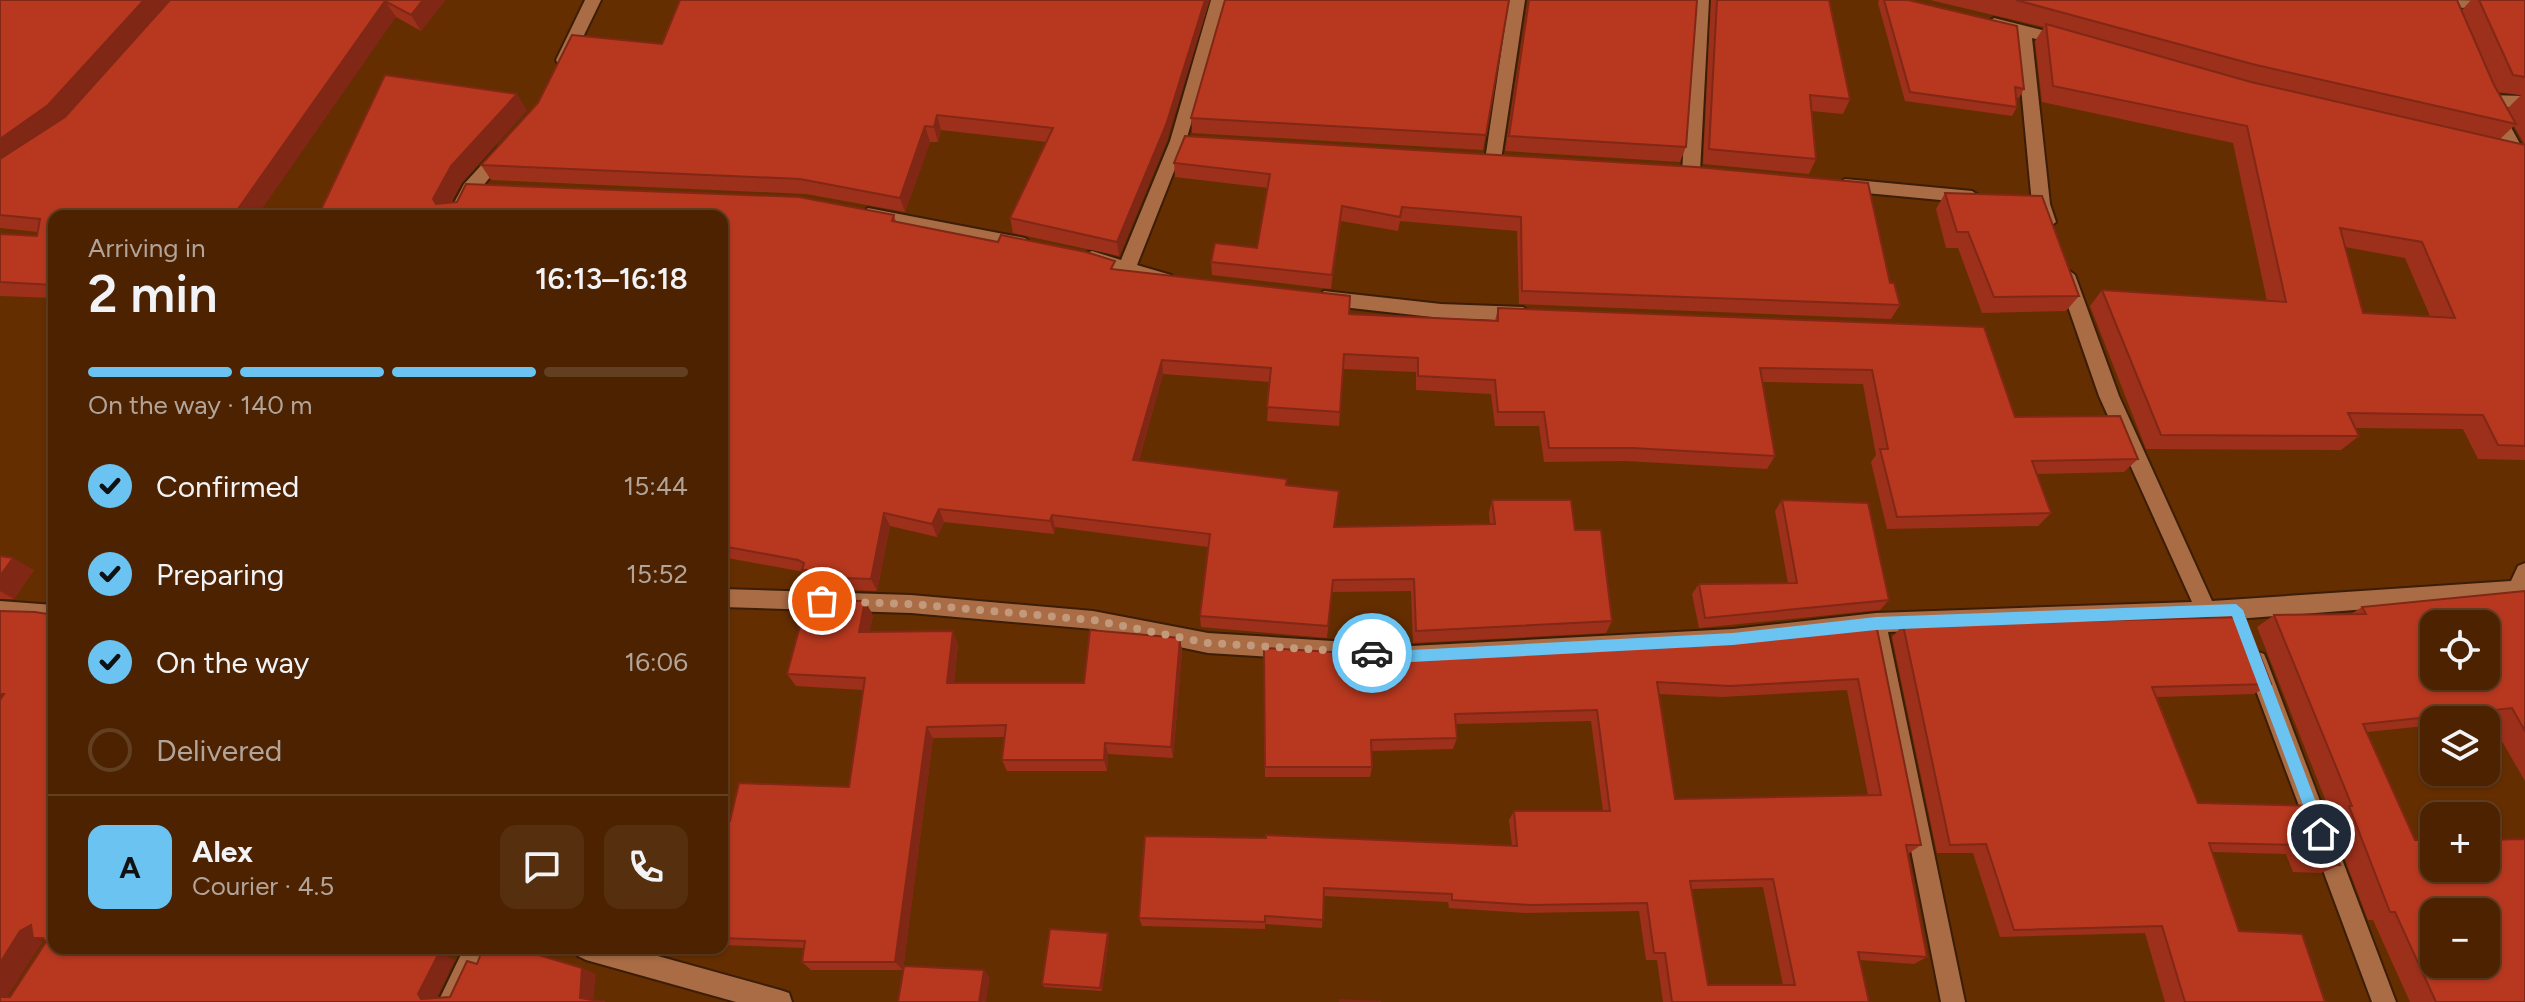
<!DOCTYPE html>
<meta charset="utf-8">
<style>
body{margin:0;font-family:Figtree,sans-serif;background:#562f0f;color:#f1f3f6;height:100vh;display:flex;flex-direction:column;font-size:30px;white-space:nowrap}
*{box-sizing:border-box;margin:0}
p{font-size:26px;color:#b2a499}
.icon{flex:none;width:44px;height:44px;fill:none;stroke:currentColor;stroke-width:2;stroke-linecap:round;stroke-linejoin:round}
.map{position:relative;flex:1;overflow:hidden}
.side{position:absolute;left:48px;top:210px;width:680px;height:744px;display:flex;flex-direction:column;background:#4c2200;border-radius:16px;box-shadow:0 2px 6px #0004,0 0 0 2px #633f22}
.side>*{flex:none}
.fabs{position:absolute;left:2420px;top:610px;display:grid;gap:16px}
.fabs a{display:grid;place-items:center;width:80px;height:80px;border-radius:16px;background:#4c2200;box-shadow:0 2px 6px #0004,0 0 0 2px #633f22;font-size:40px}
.pin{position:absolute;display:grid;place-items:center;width:68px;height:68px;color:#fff;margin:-34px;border:4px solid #fff;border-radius:50%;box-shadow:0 2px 8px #0007}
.courier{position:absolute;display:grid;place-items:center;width:80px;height:80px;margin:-40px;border:6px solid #6ac3f1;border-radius:50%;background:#fff;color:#222;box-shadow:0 2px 10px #0007}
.headline em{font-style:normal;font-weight:600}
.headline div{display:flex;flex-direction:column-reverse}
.headline{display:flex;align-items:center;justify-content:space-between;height:136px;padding:0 40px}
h1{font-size:52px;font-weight:600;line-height:60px}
.bar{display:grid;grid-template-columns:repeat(4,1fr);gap:12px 8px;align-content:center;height:96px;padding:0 40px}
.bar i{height:10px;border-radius:6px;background:#633f22}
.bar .selected{background:#6ac3f1}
.bar p{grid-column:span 4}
.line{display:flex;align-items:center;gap:20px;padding:0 40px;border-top:2px solid #633f22}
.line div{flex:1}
.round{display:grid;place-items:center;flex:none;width:84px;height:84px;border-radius:16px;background:#562f0f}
ol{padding:0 40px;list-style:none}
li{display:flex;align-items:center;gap:24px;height:88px}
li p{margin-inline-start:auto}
li .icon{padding:8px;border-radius:50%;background:#6ac3f1;color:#111;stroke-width:4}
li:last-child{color:#b2a499}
li i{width:44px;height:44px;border:4px solid #633f22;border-radius:50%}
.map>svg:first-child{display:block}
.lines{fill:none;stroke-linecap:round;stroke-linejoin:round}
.street-casing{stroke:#3b1d08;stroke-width:4}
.street{fill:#a96c45;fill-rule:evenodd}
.wall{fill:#9d301b;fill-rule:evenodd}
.shaded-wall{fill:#802716}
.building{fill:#b7381f;stroke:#802716;stroke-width:2;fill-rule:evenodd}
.route{fill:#6ac3f1}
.done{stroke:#c3997c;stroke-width:8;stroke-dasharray:0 14.4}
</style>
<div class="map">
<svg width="2525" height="1002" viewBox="0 0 2525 1002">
<rect width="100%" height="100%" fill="#652e00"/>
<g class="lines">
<defs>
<path id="street" d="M585,0H601L570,64H558L556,60Z
M1211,0H1227L1186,141L1137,265L1171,275L1174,280L1165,287L1086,263L1083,258L1086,253L1092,251L1121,260L1170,141Z
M1509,0H1525L1501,160L1493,166L1485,160Z
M1693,0H1709L1700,172L1691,178L1682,172Z
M2439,0L2525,1V11L2446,7L2440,6Z
M1994,18L2070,37L2072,41L2064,46L2032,38L2050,204L2056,222L2047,229L2041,227L2032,204L2016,34L1988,27L1986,23Z
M2488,95L2525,96V108L2500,107L2525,153V174L2519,172L2485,110L2487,106L2480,101Z
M503,146L511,152L477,193L465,216H447L464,184L497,148Z
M1845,179L1972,191L1981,197L1972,203L1845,191L1836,185Z
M868,208L1025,238L1034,245L1025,252L868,222L859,215Z
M2066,268L2075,275L2119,396L2212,601L2511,581L2518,566L2525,563V597L2236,619L1888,632L1965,1002H1941L1868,633L1733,649L1411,666L1208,653L1093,629L911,613L722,607V589L911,595L1093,611L1208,633L1411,646L1733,629L1876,613L2192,602L2099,396L2057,275Z
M1324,291L1441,304L1523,307L1532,314L1523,321L1441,318L1324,305L1315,298Z
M0,601L54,605V623L0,619Z
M2256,651L2264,654L2267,661L2396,1002H2372L2245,661L2248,654Z
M464,948H489L463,1002H438Z
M574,948H629L780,990L789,993L792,1002H736L586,960L578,956Z"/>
</defs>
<use href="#street" class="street-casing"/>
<use href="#street" class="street"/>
</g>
<path class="wall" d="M0,0H445L421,31L396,17L54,216V298L0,296V234L37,236L38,232L0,228V229Z
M1509,0L1483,150L1192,133L1191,118Z
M1528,0H1697L1686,147L1680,162L1505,151Z
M1711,0H1829L1850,99L1843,114L1811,111L1816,159L1809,174L1703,164Z
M1879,0H1908L2024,89L2019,98L2016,97L2017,107L2012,116L1905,101L1878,3Z
M1930,0H2457L2462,10L2471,0H2525V460L2478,459L2463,429L2355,428L2359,436L2341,450L2146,449L2090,306L2102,290L2267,301L2233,143L2042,102L2035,41L2044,27ZM2498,92L2519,95H2521L2507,109ZM2514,126L2525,145L2500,139ZM2345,247L2405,258L2430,316L2363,313Z
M662,44L1167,140L1119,256L1013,233L1010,218L1047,142L941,130L938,142H930L905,212L806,194L491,180L481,165Z
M527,110L462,182L451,202L894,215L896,222L1116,270L1349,314L1495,321L1498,308L1984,327L2015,417L2138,459L2124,472L2037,474L2051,513L2038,526L1887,529L1871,462L1876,455L1863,384L1763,382L1775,456L1767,469L1626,461L1544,462L1539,426H1495L1491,394L1416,390V372L1343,369L1339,426L1267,421L1270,382L1163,374L1139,460L1286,485L1335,527L1490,524L1489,513L1492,500L1575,530L1612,621L1606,633L1413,643L1411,591L1332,592L1327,638L1201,627L1200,616L1208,547L1055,527L1054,534L944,522L937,537L890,526L877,591L822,589L818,582H810L804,572L722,557V216H318Z
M1185,136L1890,283L1900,305L1891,319L1519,304L1517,231L1400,221L1398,231L1341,221L1331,289L1212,275L1211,262L1257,248L1268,188L1175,177L1174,163Z
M1945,193L2079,296L2066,311L1982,313L1958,248H1946L1936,209Z
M1782,500L1889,600L1880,610L1699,628L1692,594L1699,584L1788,583L1775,511Z
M0,556L34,570L14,599H0Z
M2525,591V781L2489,719L2434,720V725L2367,732L2415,840L2525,1002H2410L2373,920H2368L2328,815L2331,814L2257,627L2274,615L2351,614L2362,607Z
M873,615L869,632L958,643L954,683H1084L1180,638L1182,651L1173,758L1108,754L1107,771H1007L1002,760L1004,737L933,738L903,970H811L802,962L804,948L722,945V820L730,821L849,787L863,690L796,686L787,674Z
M1876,624L1921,845L1908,854L1927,957L1914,964L1860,960L1869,1002H1663L1657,960H1646L1639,911L1525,913L1449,908L1448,902L1324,896L1322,928L1265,924V929L1142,926L1139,918L1512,846L1509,820L1514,811H1603L1591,721L1455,724L1457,738L1453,749L1371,751L1372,767L1370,777H1265L1264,648L1414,657L1741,640ZM1847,690L1868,795L1675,799L1658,694L1722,697ZM1763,887L1783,985H1708L1692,889Z
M1903,625L2271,684L2254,694L2157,697L2198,803L2318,806L2340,865L2321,873L2293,872L2286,854L2212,852L2239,931L2325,1002H2165L2145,933L2000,937L1973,853H1937L1892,637Z
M1109,937L1102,991L1044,987L1042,984Z"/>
<path class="shaded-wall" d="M144,0H172L64,121L0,166V139Z
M423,0H445L421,31L411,15Z
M1205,0H1210L1167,140L1119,256L1117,242Z
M385,1L396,17L257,216H233Z
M517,94L527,110L462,182L444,215L433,199L451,166Z
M937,115L941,130L938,142L934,127Z
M925,126L930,142L905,212L900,198Z
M1342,206L1341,221L1331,289L1332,275Z
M1162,360L1163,374L1135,473L1133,460Z
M939,509L944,522L937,537L932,524Z
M884,513L890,526L877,591L871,579Z
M1052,515L1055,527L1054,534L1050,521Z
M13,558L34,570L14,599L0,591V576Z
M865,601L873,615L867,645L859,632Z
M953,631L958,643L953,695L947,683Z
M1180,638L1182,651L1173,758L1171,747Z
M927,727L933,738L903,970L895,962Z
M1105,743L1108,754L1107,771L1104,760Z
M31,925L33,938L43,941L4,1002H0V963L20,931Z
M1108,933L1109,937L1102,991L1100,988Z
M439,953L455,960L435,1001L421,999L418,994Z
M582,968L596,974L593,1002L580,998Z
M984,970L990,977L986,1002H979Z"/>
<path class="building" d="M0,0H144L48,105L0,139Z
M170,0H423L411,15L385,1L233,216H54V285L0,282V234L37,236L40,219L0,215V159L65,117Z
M680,0H1205L1166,125L1117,242L1010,218L1053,128L937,115L934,127L925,126L900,198L800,179L481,165L538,103L572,35L662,44Z
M1225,0H1509L1486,135L1191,118Z
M1529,0H1697L1686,147L1509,136Z
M1717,0H1829L1850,99L1810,95L1816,159L1709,149Z
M1884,0H1908L2017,26L2024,89L2015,87L2017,107L1910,92Z
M2016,0H2457L2494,85L2516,124L2252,64Z
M2479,0H2525V77L2513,75Z
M2046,24L2251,82L2525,145V446L2498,445L2483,415L2348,413L2359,436L2161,435L2102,290L2286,302L2247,126L2053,86ZM2340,228L2422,242L2455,318L2363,313Z
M385,75L517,94L451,166L433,199L436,204L457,202L466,184L799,197L894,215L892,221L998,242L1001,235L1086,252L1115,261L1111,269L1350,296L1349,314L1498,321V308L1984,327L2015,417L2120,416L2138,459L2032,461L2051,513L1897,517L1880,449H1888L1872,370L1760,368L1775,456L1632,448H1549L1544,412H1498L1495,380L1418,376V358L1344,354L1340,412L1267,407L1271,368L1162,360L1133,460L1287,479L1286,485L1339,491L1334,527L1495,524L1492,500H1571L1575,530H1601L1612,621L1416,631L1414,579L1333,580L1328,626L1200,616L1210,534L1052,515L1050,521L939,509L932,524L884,513L871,579L814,577L816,570H802L804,563L798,560L722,546V216H318Z
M1185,136L1696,167L1868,183L1890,283H1894L1900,305L1522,291L1521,217L1402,207L1400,217L1342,206L1332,275L1211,262L1215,243L1257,248L1270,174L1174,163Z
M1945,193L2042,196L2079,296L1994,297L1968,232H1957Z
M1782,500L1868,503L1889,600L1705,618L1699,584L1797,583Z
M0,556L13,558L0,576Z
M2525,591V731L2512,708L2363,724L2415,840H2434V868H2486V840L2525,839V1002H2436L2395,912H2390L2349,806H2352L2274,615L2366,614L2362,607ZM2434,624H2486V676H2434ZM2434,912H2486V964H2434Z
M807,600L865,601L859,632L953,631L947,683H1084L1090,630L1180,638L1171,747L1105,743L1104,760H1002L1006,725L927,727L895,962H802L805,941L722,938V820L730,821L739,783L849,787L865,678L787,674Z
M0,611L35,612L54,615V948H420L439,953L418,994L421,999L450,997L467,961L477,964L483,948H515L582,968L580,998L605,1002H0V997H10L46,942L43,938H33L31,925L20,931L0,963V700L4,694H0Z
M2245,617L2271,684L2152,687L2198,803L2318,806L2340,865L2312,864L2305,845L2209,843L2239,931L2302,934L2325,1002H2185L2162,926L2014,930L1986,844L1950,845L1903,625Z
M1876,624L1921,845H1906L1927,957L1858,952L1869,1002H1672L1665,953H1654L1647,903L1531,905L1452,900V894L1324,888L1323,920L1265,916V922L1139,918L1145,836L1266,838V835L1517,846L1514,811H1610L1597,710L1455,714L1457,738L1371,740L1372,767H1265L1264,648L1414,657L1741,640ZM1858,679L1881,795L1675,799L1657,682L1730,686ZM1773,879L1795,985H1708L1690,881Z
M1050,929L1108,933L1100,988L1042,984Z
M904,966L984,970L979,1002H898Z
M1340,1000L1381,1002H1340Z"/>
<path class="route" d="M2236,604L2243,610L2328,834L2321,841L2314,834L2232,616L1876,630L1733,645L1411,662L1372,660L1365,653L1372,647L1411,650L1733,633L1876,617Z"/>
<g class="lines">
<path class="done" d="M822,601L911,604L1093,620L1208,643L1372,653"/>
</g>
</svg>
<div class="fabs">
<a><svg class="icon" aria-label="locate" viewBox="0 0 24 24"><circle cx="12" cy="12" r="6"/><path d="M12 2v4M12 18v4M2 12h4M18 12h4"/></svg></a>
<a><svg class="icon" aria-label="layers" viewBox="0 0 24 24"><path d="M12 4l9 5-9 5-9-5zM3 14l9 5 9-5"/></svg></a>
<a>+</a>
<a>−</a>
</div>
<div class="pin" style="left:822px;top:601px;background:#ea580c"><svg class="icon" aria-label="bag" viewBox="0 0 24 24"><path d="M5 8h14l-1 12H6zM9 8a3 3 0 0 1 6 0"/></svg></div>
<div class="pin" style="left:2321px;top:834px;background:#1f2937"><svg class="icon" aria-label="home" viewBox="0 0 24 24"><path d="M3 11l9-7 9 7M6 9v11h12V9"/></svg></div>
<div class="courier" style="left:1372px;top:653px"><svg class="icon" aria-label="car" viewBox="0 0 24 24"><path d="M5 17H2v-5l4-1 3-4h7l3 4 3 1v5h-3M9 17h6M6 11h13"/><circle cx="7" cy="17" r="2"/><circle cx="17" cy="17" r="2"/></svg></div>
<section class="side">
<div class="headline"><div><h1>2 min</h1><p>Arriving in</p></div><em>16:13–16:18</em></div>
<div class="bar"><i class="selected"></i><i class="selected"></i><i class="selected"></i><i></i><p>On the way · 140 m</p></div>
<ol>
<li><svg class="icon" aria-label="check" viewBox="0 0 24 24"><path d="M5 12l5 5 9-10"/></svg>Confirmed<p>15:44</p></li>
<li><svg class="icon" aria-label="check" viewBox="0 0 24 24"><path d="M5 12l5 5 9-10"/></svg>Preparing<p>15:52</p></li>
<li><svg class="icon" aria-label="check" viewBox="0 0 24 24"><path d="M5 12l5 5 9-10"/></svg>On the way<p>16:06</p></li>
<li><i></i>Delivered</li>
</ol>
<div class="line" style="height:144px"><b class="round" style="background:#6ac3f1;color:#111">A</b><div><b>Alex</b><p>Courier · 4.5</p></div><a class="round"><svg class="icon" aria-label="chat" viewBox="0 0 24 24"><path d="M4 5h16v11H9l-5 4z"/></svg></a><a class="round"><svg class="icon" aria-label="phone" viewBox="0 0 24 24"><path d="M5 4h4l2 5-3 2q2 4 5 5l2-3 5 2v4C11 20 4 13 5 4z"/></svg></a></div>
</section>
</div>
